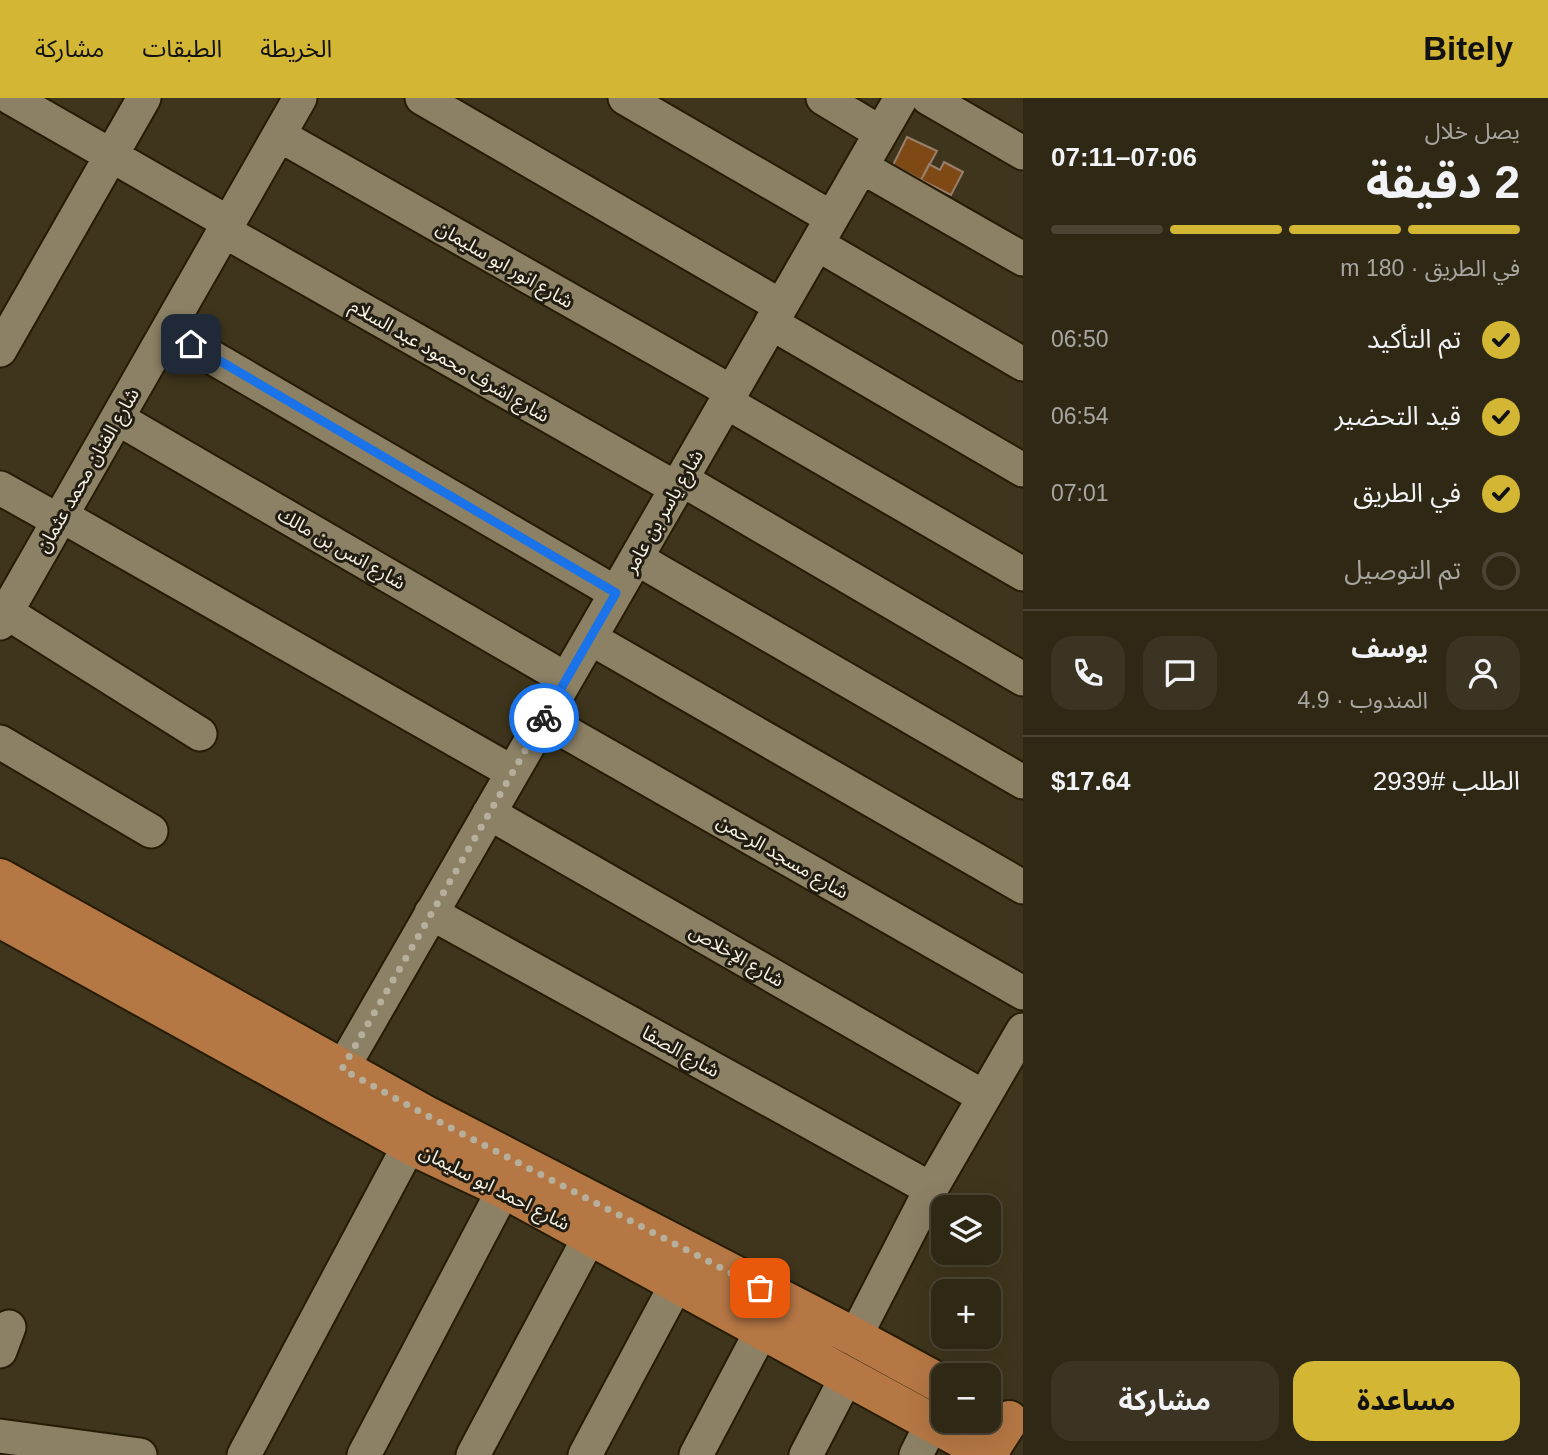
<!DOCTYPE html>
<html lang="ar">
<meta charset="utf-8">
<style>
body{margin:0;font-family:Helvetica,"Noto Sans Arabic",sans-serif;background:#3b3422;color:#f1f3f6;direction:rtl;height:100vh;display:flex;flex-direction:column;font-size:26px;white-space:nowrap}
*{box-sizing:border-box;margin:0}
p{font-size:23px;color:#a7a6a0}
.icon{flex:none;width:38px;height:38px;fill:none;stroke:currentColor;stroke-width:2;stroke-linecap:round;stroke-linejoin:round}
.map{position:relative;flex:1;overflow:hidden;direction:ltr}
.panel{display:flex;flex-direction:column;background:#2f2815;width:525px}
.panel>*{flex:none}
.tools{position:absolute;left:931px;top:1097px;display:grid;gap:14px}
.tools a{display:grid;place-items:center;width:70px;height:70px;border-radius:14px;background:#2f2815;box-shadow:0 7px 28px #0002,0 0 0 2px #4a4434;font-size:35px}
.pin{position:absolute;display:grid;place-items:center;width:60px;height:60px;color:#fff;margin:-30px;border-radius:14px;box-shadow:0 4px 10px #0006}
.courier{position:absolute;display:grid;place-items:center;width:70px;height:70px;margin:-35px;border:5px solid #1a73e8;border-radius:50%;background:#fff;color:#222;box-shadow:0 2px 9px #0007}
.head em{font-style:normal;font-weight:700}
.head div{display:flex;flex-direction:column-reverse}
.head{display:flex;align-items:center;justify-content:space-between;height:119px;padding:0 28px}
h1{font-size:46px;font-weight:700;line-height:52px}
.bar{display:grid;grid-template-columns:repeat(4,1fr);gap:10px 7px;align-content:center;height:84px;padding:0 28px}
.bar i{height:9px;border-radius:5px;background:#4a4434}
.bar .current{background:#d4b635}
.bar p{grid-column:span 4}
.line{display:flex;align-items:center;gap:18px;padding:0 28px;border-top:2px solid #4a4434}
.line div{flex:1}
.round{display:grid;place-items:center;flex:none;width:74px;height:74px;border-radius:21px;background:#3b3422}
ol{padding:0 28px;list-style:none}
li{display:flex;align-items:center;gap:21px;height:77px}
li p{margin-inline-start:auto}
li .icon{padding:7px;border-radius:50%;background:#d4b635;color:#111;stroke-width:4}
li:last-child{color:#a7a6a0}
li i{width:38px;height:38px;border:4px solid #4a4434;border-radius:50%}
.cta{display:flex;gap:14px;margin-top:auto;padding:14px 28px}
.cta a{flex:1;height:80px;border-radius:21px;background:#d4b635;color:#111;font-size:28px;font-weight:700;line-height:80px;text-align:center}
.cta a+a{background:#3b3422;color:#f1f3f6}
header{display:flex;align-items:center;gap:42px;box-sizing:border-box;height:98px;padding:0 35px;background:#d4b635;color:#111}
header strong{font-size:33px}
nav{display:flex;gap:38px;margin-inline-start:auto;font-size:24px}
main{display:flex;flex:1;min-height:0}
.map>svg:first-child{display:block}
.building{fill:#7f4916;stroke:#987f6c;stroke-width:2}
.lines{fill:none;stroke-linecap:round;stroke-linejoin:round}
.minor-casing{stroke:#261c04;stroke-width:37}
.major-casing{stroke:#261c04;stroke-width:42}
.minor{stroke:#8c8165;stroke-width:33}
.major{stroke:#b57744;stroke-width:38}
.done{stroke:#b6af9c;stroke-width:7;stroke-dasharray:0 12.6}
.route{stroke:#1a73e8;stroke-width:9}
.labels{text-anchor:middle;stroke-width:6;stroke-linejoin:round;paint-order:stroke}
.street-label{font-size:19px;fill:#f6f0e1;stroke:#221d12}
</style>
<header>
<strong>Bitely</strong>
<nav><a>الخريطة</a><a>الطبقات</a><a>مشاركة</a></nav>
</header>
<main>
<section class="panel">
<div class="head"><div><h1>2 دقيقة</h1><p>يصل خلال</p></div><em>07:06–07:11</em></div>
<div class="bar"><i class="current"></i><i class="current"></i><i class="current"></i><i></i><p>في الطريق · 180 m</p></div>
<ol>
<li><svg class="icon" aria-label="check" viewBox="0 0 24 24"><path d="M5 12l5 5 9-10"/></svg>تم التأكيد<p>06:50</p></li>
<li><svg class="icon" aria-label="check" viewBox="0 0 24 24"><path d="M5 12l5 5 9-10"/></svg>قيد التحضير<p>06:54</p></li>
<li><svg class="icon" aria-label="check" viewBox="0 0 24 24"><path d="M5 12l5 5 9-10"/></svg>في الطريق<p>07:01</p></li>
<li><i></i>تم التوصيل</li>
</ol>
<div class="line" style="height:126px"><a class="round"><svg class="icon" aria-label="person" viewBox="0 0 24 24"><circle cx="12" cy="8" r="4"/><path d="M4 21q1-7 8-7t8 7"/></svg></a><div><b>يوسف</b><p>المندوب · 4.9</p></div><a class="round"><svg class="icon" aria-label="chat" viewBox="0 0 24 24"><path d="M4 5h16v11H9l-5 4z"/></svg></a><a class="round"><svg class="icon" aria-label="phone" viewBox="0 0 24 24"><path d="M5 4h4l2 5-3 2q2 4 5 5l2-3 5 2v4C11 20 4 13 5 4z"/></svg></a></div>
<div class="line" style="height:91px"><div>الطلب #2939</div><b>$17.64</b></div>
<div class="cta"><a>مساعدة</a><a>مشاركة</a></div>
</section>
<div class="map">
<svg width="1023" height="1357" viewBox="0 0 1023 1357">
<rect width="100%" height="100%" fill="#3f351c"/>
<path class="building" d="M907,39L937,53L921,82L893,67Z
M944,64L963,74L951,97L921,82L929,66L940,72Z"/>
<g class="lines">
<defs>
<path id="minor" d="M11,0L229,125
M422,0L781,208
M625,0L832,120
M823,0L881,35
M928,0L1023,55
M279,37L732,294
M862,69L1023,161
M224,133L676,390
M817,146L1023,266
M771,225L1023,372
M167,233L616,495
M0,252L144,0
M726,304L1023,476
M117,320L566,581
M681,381L1023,581
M0,390L59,423
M62,418L512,674
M636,460L1023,684
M6,514L200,636
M0,525L300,0
M590,540L1023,789
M543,621L1023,895
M0,644L151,733
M489,715L984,999
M431,815L931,1091
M342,971L901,0
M855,1239L931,1091L1023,932
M0,1253L9,1229
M0,1338L140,1357
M244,1357L421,1025
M364,1357L504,1091
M473,1357L590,1138
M585,1357L677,1185
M696,1357L762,1232
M806,1357L847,1278
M916,1357L932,1325"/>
<path id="major" d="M0,780L426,1017L855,1239L943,1287
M0,820L410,1047L504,1091L991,1357
M988,1355L1009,1322"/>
</defs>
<use href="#minor" class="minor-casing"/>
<use href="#major" class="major-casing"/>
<use href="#minor" class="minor"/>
<use href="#major" class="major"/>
</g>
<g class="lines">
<path class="done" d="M544,620L342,971L426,1017L760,1190"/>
<path class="route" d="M191,246L616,495L544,620"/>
</g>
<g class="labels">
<g class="street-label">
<text transform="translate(505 166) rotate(30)" y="7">شارع انور ابو سليمان</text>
<text transform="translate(450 262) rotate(30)" y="7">شارع اشرف محمود عبد السلام</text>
<text transform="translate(87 372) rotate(-60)" y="7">شارع الفنان محمد عثمان</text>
<text transform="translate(663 413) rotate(-60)" y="7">شارع ياسر بن عامر</text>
<text transform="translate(342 450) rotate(30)" y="7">شارع انس بن مالك</text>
<text transform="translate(783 758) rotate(30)" y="7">شارع مسجد الرحمن</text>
<text transform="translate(737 857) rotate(30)" y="7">شارع الإخلاص</text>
<text transform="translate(681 953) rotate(29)" y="7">شارع الصفا</text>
<text transform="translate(495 1089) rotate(27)" y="7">شارع احمد ابو سليمان</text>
</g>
</g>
</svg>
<div class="tools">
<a><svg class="icon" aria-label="layers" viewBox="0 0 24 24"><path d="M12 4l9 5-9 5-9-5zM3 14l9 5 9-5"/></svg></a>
<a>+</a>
<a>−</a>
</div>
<div class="pin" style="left:760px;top:1190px;background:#ea580c"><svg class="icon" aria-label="bag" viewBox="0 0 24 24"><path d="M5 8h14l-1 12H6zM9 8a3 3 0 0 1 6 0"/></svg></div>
<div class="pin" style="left:191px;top:246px;background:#1f2937"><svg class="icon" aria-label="home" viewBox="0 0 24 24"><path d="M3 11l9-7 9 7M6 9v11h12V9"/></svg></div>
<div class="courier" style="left:544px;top:620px"><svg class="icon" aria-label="bike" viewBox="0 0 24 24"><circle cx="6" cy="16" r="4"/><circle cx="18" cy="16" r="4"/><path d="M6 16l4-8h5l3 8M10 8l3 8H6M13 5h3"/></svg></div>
</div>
</main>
